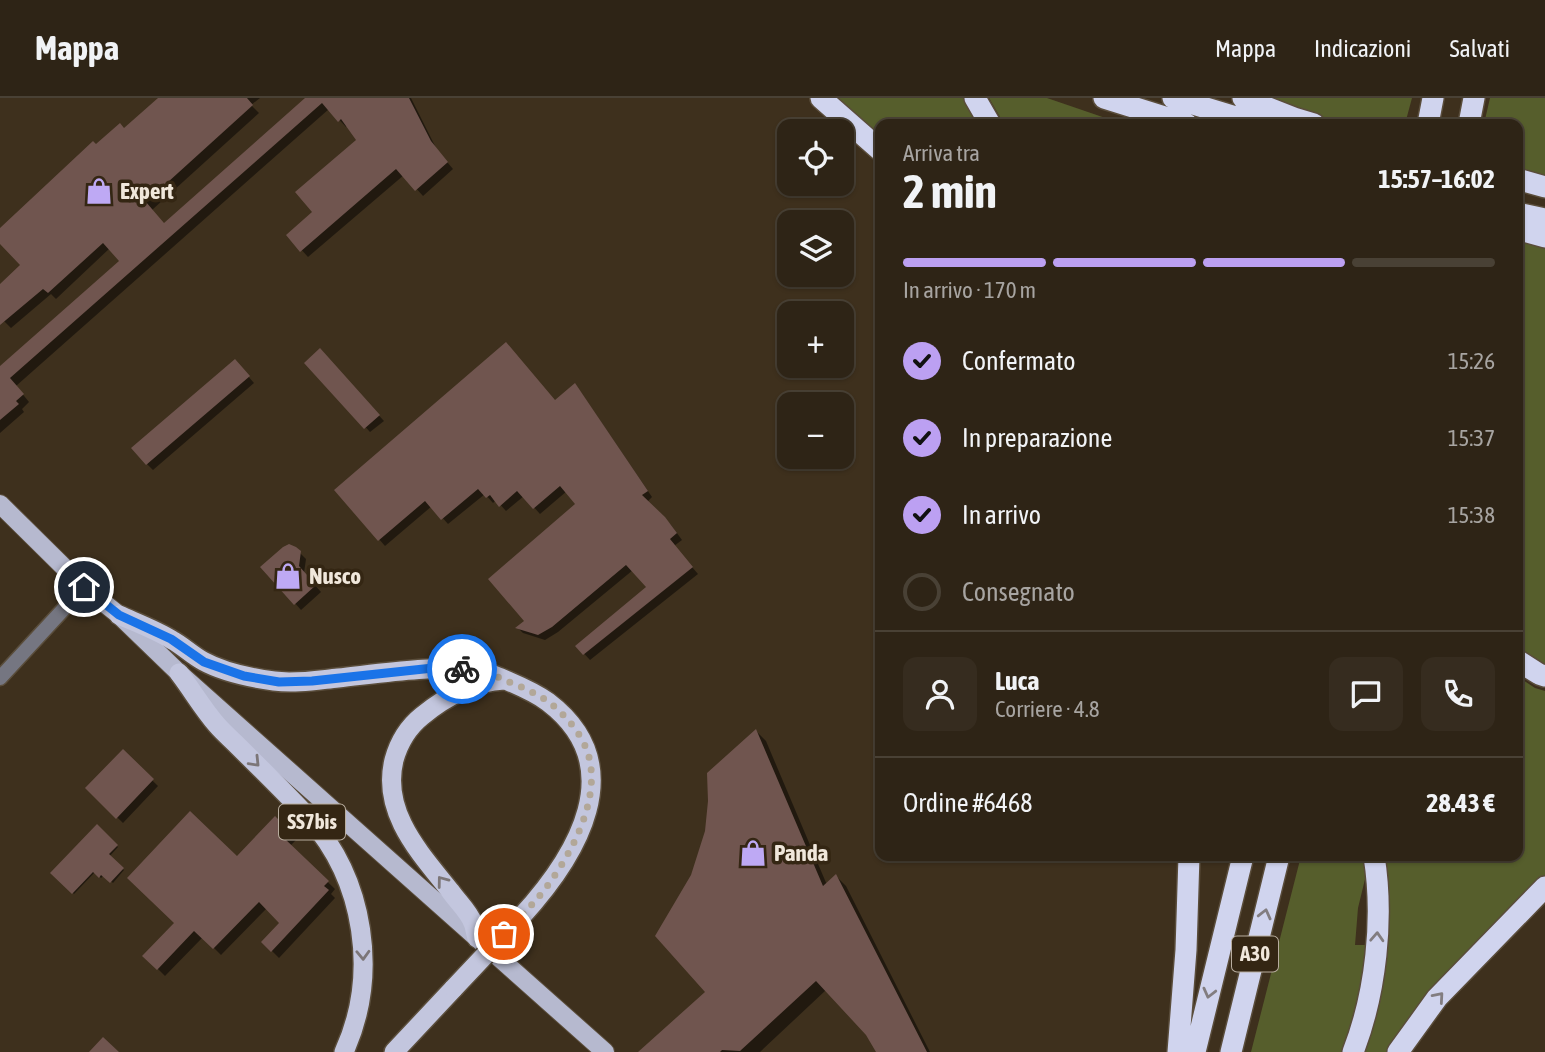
<!DOCTYPE html>
<html lang="it">
<meta charset="utf-8">
<style>
body{margin:0;font-family:"Asap Condensed",sans-serif;background:#362c1f;color:#f1f3f6;height:100vh;display:flex;flex-direction:column;font-size:26px;white-space:nowrap}
*{box-sizing:border-box;margin:0}
p{font-size:23px;color:#a7a4a1}
.icon{flex:none;width:38px;height:38px;fill:none;stroke:currentColor;stroke-width:2;stroke-linecap:round;stroke-linejoin:round}
.map{position:relative;flex:1;overflow:hidden}
.drawer{position:absolute;left:875px;top:21px;width:648px;height:742px;display:flex;flex-direction:column;background:#2e2416;border-radius:14px;box-shadow:0 2px 5px #0004,0 0 0 2px #494135}
.drawer>*{flex:none}
.tools{position:absolute;left:777px;top:21px;display:grid;gap:14px}
.tools a{display:grid;place-items:center;width:77px;height:77px;border-radius:14px;background:#2e2416;box-shadow:0 2px 5px #0004,0 0 0 2px #494135;font-size:35px}
.pin{position:absolute;display:grid;place-items:center;width:60px;height:60px;color:#fff;margin:-30px;border:4px solid #fff;border-radius:50%;box-shadow:0 2px 7px #0007}
.courier{position:absolute;display:grid;place-items:center;width:70px;height:70px;margin:-35px;border:5px solid #1a73e8;border-radius:50%;background:#fff;color:#222;box-shadow:0 2px 9px #0007}
.summary em{font-style:normal;font-weight:700}
.summary div{display:flex;flex-direction:column-reverse}
.summary{display:flex;align-items:center;justify-content:space-between;height:119px;padding:0 28px}
h1{font-size:46px;font-weight:700;line-height:52px}
.bar{display:grid;grid-template-columns:repeat(4,1fr);gap:10px 7px;align-content:center;height:84px;padding:0 28px}
.bar i{height:9px;border-radius:5px;background:#494135}
.bar .active{background:#bca0f2}
.bar p{grid-column:span 4}
.line{display:flex;align-items:center;gap:18px;padding:0 28px;border-top:2px solid #494135}
.line div{flex:1}
.round{display:grid;place-items:center;flex:none;width:74px;height:74px;border-radius:14px;background:#362c1f}
ol{padding:0 28px;list-style:none}
li{display:flex;align-items:center;gap:21px;height:77px}
li p{margin-inline-start:auto}
li .icon{padding:7px;border-radius:50%;background:#bca0f2;color:#111;stroke-width:4}
li:last-child{color:#a7a4a1}
li i{width:38px;height:38px;border:4px solid #494135;border-radius:50%}
header{display:flex;align-items:center;gap:42px;box-sizing:border-box;height:98px;padding:0 35px;background:#2e2416;border-bottom:2px solid #494135}
header strong{font-size:33px}
nav{display:flex;gap:38px;margin-inline-start:auto;font-size:24px}
.map>svg:first-child{display:block}
.green{fill:#565e2c}
.shadow{fill:#0007}
.building{fill:#70554f}
.lines{fill:none;stroke-linecap:round;stroke-linejoin:round}
.minor-casing{stroke:#5a4d3b;stroke-width:17}
.primary-casing{stroke:#5a4d3b;stroke-width:20}
.trunk-casing{stroke:#5a4d3b;stroke-width:22}
.motorway-casing{stroke:#5a4d3b;stroke-width:24}
.minor{stroke:#757681;stroke-width:14}
.primary{stroke:#b6b9cf;stroke-width:18}
.trunk{stroke:#c3c6de;stroke-width:19}
.motorway{stroke:#d0d4ee;stroke-width:21}
.trunk-bridge-casing{stroke:#5a4d3b;stroke-width:22;stroke-linecap:butt}
.trunk-bridge{stroke:#c3c6de;stroke-width:19}
.oneway{stroke:#7c7678}
.oneway2{stroke:#827d80}
.done{stroke:#b2a798;stroke-width:7;stroke-dasharray:0 12.6}
.route{stroke:#1a73e8;stroke-width:9}
.labels{text-anchor:middle;stroke-width:7;stroke-linejoin:round;paint-order:stroke}
.shield{fill:#342613;stroke:#b8ad9f;stroke-width:2}
.shield-label{font-size:21px;font-weight:bold;fill:#f0e7db}
.poi-label{font-size:23px;font-weight:bold;fill:#f0e7db;stroke:#342613;text-anchor:start}
</style>
<header>
<strong>Mappa</strong>
<nav><a>Mappa</a><a>Indicazioni</a><a>Salvati</a></nav>
</header>
<div class="map">
<svg width="1545" height="954" viewBox="0 0 1545 954">
<rect width="100%" height="100%" fill="#3e301d"/>
<path class="green" d="M833,0H965L983,26H880V41Z
M989,0H1047L1123,26H1004Z
M1256,0H1412L1405,26H1332Z
M1490,0H1545V83L1517,77V26H1484Z
M1517,142L1545,149V572L1517,558Z
M1517,578L1535,590L1545,593V786L1393,954H1363L1382,758H1517Z
M1301,758H1364L1366,777L1358,810L1355,847H1368L1364,883L1344,954H1251Z"/>
<path class="shadow" d="M161,0H260L251,7L259,15L152,112L164,127L307,0H411L437,52L453,71L423,98L404,77L308,159L288,137L315,114L359,42L348,27L346,29L329,11L16,288L29,304L22,311L24,314L0,335V270L121,163L110,150L56,201L51,196L11,230L0,219V188L23,167L0,143V133L96,48L125,32Z
M320,253L384,323L370,334L307,265Z
M241,270L254,285L153,372L147,366Z
M580,293L652,399L647,404L671,427L682,442L674,448L698,476L590,562L577,548L648,490L633,472L558,534L545,542L523,535L518,530L526,523L578,406L567,393L540,416L524,398L506,413L496,402L493,405L485,396L448,426L432,408L385,448L337,393Z
M295,450L306,461L304,475L321,494L301,512L263,469Z
M756,633L766,643L827,787L836,778L846,788L930,954H878L868,936L826,892L760,954H649L708,894L693,778Z
M123,654L158,688L123,725L87,690Z
M275,721L296,742L290,748L335,791L331,796L335,800L279,860L263,844L281,825L267,810L221,857L203,839L165,878L145,858Z
M97,729L118,749L109,759L124,772L113,785L104,777L101,780L95,774L74,796L53,775Z"/>
<path class="building" d="M158,0H247L253,7L146,104L164,125L305,0H409L431,43L448,64L415,93L396,71L300,154L286,137L312,114L295,94L356,42L341,21L338,24L322,5L10,280L24,296L16,303L19,306L0,322V268L119,163L103,145L48,195L43,191L0,227V186L20,167L0,146V130L93,43L96,46L120,25L124,30Z
M506,244L555,302L575,285L648,393L642,397L665,419L677,435L670,441L693,469L583,557L575,548L646,489L626,467L552,529L538,537L515,530L524,523L488,481L575,406L560,388L533,411L517,393L499,409L490,397L486,400L478,391L441,422L425,403L378,443L334,392Z
M320,250L380,317L364,331L304,265Z
M235,261L250,278L146,367L131,350Z
M289,446L296,449L301,453L299,468L316,487L294,507L260,469L283,449Z
M756,631L823,788L836,776L927,954H876L866,937L816,883L740,953L722,952L720,954H638L705,894L655,838L691,777L705,733L708,703L707,675Z
M123,651L154,681L116,721L85,690Z
M190,713L237,758L275,718L290,733L284,740L329,783L324,788L329,792L271,854L261,844L279,825L259,804L213,851L194,833L157,872L142,858L174,825L127,780Z
M97,726L118,747L109,756L124,770L110,785L101,777L99,780L93,774L72,796L50,775Z
M103,939L119,954H89Z"/>
<g class="lines">
<defs>
<path id="minor" d="M0,580L84,489"/>
<path id="primary" d="M0,406L84,489L119,517L179,575L605,954"/>
<path id="trunk" d="M119,517C137,525 156,532 172,542C183,548 192,557 203,563C223,574 252,580 274,583C295,586 318,582 338,580C384,575 430,568 476,571C484,572 493,577 501,580C517,587 533,593 548,604C632,668 577,758 521,819
M179,575C192,592 203,611 217,627C223,634 230,640 236,646C260,670 285,694 308,719C365,782 379,877 344,954
M477,840C475,835 475,829 473,825C469,814 458,804 451,794C421,756 381,715 394,662C399,644 407,630 422,618C445,599 474,584 504,582
M394,954L454,890"/>
<path id="motorway" d="M821,0L880,52
M975,0L990,26
M1104,0L1187,26
M1173,0L1259,26
M1243,0L1294,20L1314,26
M1428,26L1433,0
M1469,26L1474,0
M1517,81L1545,89
M1517,115L1545,121
M1517,131L1545,139
M1517,562L1539,576L1545,578
M1178,954L1186,852L1189,758
M1195,954L1243,758
M1231,954L1279,758
M1353,954C1376,895 1384,820 1374,758
M1398,954L1437,900L1545,789"/>
</defs>
<use href="#minor" class="minor-casing"/>
<use href="#primary" class="primary-casing"/>
<use href="#trunk" class="trunk-casing"/>
<use href="#motorway" class="motorway-casing"/>
<use href="#minor" class="minor"/>
<use href="#primary" class="primary"/>
<use href="#trunk" class="trunk"/>
<use href="#motorway" class="motorway"/>
<defs>
<path id="trunk-bridge" d="M454,890L521,819"/>
</defs>
<use href="#trunk-bridge" class="trunk-bridge-casing"/>
<use href="#trunk-bridge" class="trunk-bridge"/>
</g>
<defs><path id="oneway-chevron" d="M-2-3.5L2.5 0L-2 3.5" fill="none" stroke-width="1.6" stroke-linecap="round" stroke-linejoin="round" transform="scale(1.75)"/></defs>
<g class="oneway">
<use href="#oneway-chevron" transform="translate(255 664) rotate(46)"/>
<use href="#oneway-chevron" transform="translate(442 783) rotate(-127)"/>
<use href="#oneway-chevron" transform="translate(363 857) rotate(88)"/>
</g>
<g class="oneway2">
<use href="#oneway-chevron" transform="translate(1265 816) rotate(-76)"/>
<use href="#oneway-chevron" transform="translate(1377 839) rotate(-87)"/>
<use href="#oneway-chevron" transform="translate(1209 895) rotate(104)"/>
<use href="#oneway-chevron" transform="translate(1439 899) rotate(-49)"/>
</g>
<g class="lines">
<path class="done" d="M462,571C467,571 473,571 478,571C486,572 495,578 502,581C519,588 535,594 550,605C565,617 579,633 586,650C606,699 567,765 537,801C526,813 515,825 504,836"/>
<path class="route" d="M84,489L119,517L171,541L204,564L244,578L279,584L312,583L433,570L462,571"/>
</g>
<defs>
<symbol id="shop-bare" viewBox="-9 -9 18 18"><path d="M-5-2.5h2.3a2.7 3.5 0 0 1 5.4 0H5L5.5 6h-11ZM-1.5-2.5h3a1.5 2.3 0 0 0-3 0Z" fill="#bea9f4" stroke="#342613" stroke-width="2.5" paint-order="stroke"/></symbol>
</defs>
<g fill-rule="evenodd">
<use href="#shop-bare" x="80" y="74" width="38" height="38"/>
<use href="#shop-bare" x="269" y="459" width="38" height="38"/>
<use href="#shop-bare" x="734" y="736" width="38" height="38"/>
</g>
<g class="labels">
<g class="shield">
<rect x="279" y="706.5" width="66" height="35" rx="5"/>
<rect x="1232" y="838.5" width="46" height="35" rx="5"/>
</g>
<g class="shield-label">
<text x="312" y="731">SS7bis</text>
<text x="1255" y="863">A30</text>
</g>
<g class="poi-label">
<text x="120" y="101">Expert</text>
<text x="309" y="486">Nusco</text>
<text x="774" y="763">Panda</text>
</g>
</g>
</svg>
<div class="tools">
<a><svg class="icon" aria-label="locate" viewBox="0 0 24 24"><circle cx="12" cy="12" r="6"/><path d="M12 2v4M12 18v4M2 12h4M18 12h4"/></svg></a>
<a><svg class="icon" aria-label="layers" viewBox="0 0 24 24"><path d="M12 4l9 5-9 5-9-5zM3 14l9 5 9-5"/></svg></a>
<a>+</a>
<a>−</a>
</div>
<div class="pin" style="left:504px;top:836px;background:#ea580c"><svg class="icon" aria-label="bag" viewBox="0 0 24 24"><path d="M5 8h14l-1 12H6zM9 8a3 3 0 0 1 6 0"/></svg></div>
<div class="pin" style="left:84px;top:489px;background:#1f2937"><svg class="icon" aria-label="home" viewBox="0 0 24 24"><path d="M3 11l9-7 9 7M6 9v11h12V9"/></svg></div>
<div class="courier" style="left:462px;top:571px"><svg class="icon" aria-label="bike" viewBox="0 0 24 24"><circle cx="6" cy="16" r="4"/><circle cx="18" cy="16" r="4"/><path d="M6 16l4-8h5l3 8M10 8l3 8H6M13 5h3"/></svg></div>
<section class="drawer">
<div class="summary"><div><h1>2 min</h1><p>Arriva tra</p></div><em>15:57–16:02</em></div>
<div class="bar"><i class="active"></i><i class="active"></i><i class="active"></i><i></i><p>In arrivo · 170 m</p></div>
<ol>
<li><svg class="icon" aria-label="check" viewBox="0 0 24 24"><path d="M5 12l5 5 9-10"/></svg>Confermato<p>15:26</p></li>
<li><svg class="icon" aria-label="check" viewBox="0 0 24 24"><path d="M5 12l5 5 9-10"/></svg>In preparazione<p>15:37</p></li>
<li><svg class="icon" aria-label="check" viewBox="0 0 24 24"><path d="M5 12l5 5 9-10"/></svg>In arrivo<p>15:38</p></li>
<li><i></i>Consegnato</li>
</ol>
<div class="line" style="height:126px"><a class="round"><svg class="icon" aria-label="person" viewBox="0 0 24 24"><circle cx="12" cy="8" r="4"/><path d="M4 21q1-7 8-7t8 7"/></svg></a><div><b>Luca</b><p>Corriere · 4.8</p></div><a class="round"><svg class="icon" aria-label="chat" viewBox="0 0 24 24"><path d="M4 5h16v11H9l-5 4z"/></svg></a><a class="round"><svg class="icon" aria-label="phone" viewBox="0 0 24 24"><path d="M5 4h4l2 5-3 2q2 4 5 5l2-3 5 2v4C11 20 4 13 5 4z"/></svg></a></div>
<div class="line" style="height:91px"><div>Ordine #6468</div><b>28.43 €</b></div>
</section>
</div>
